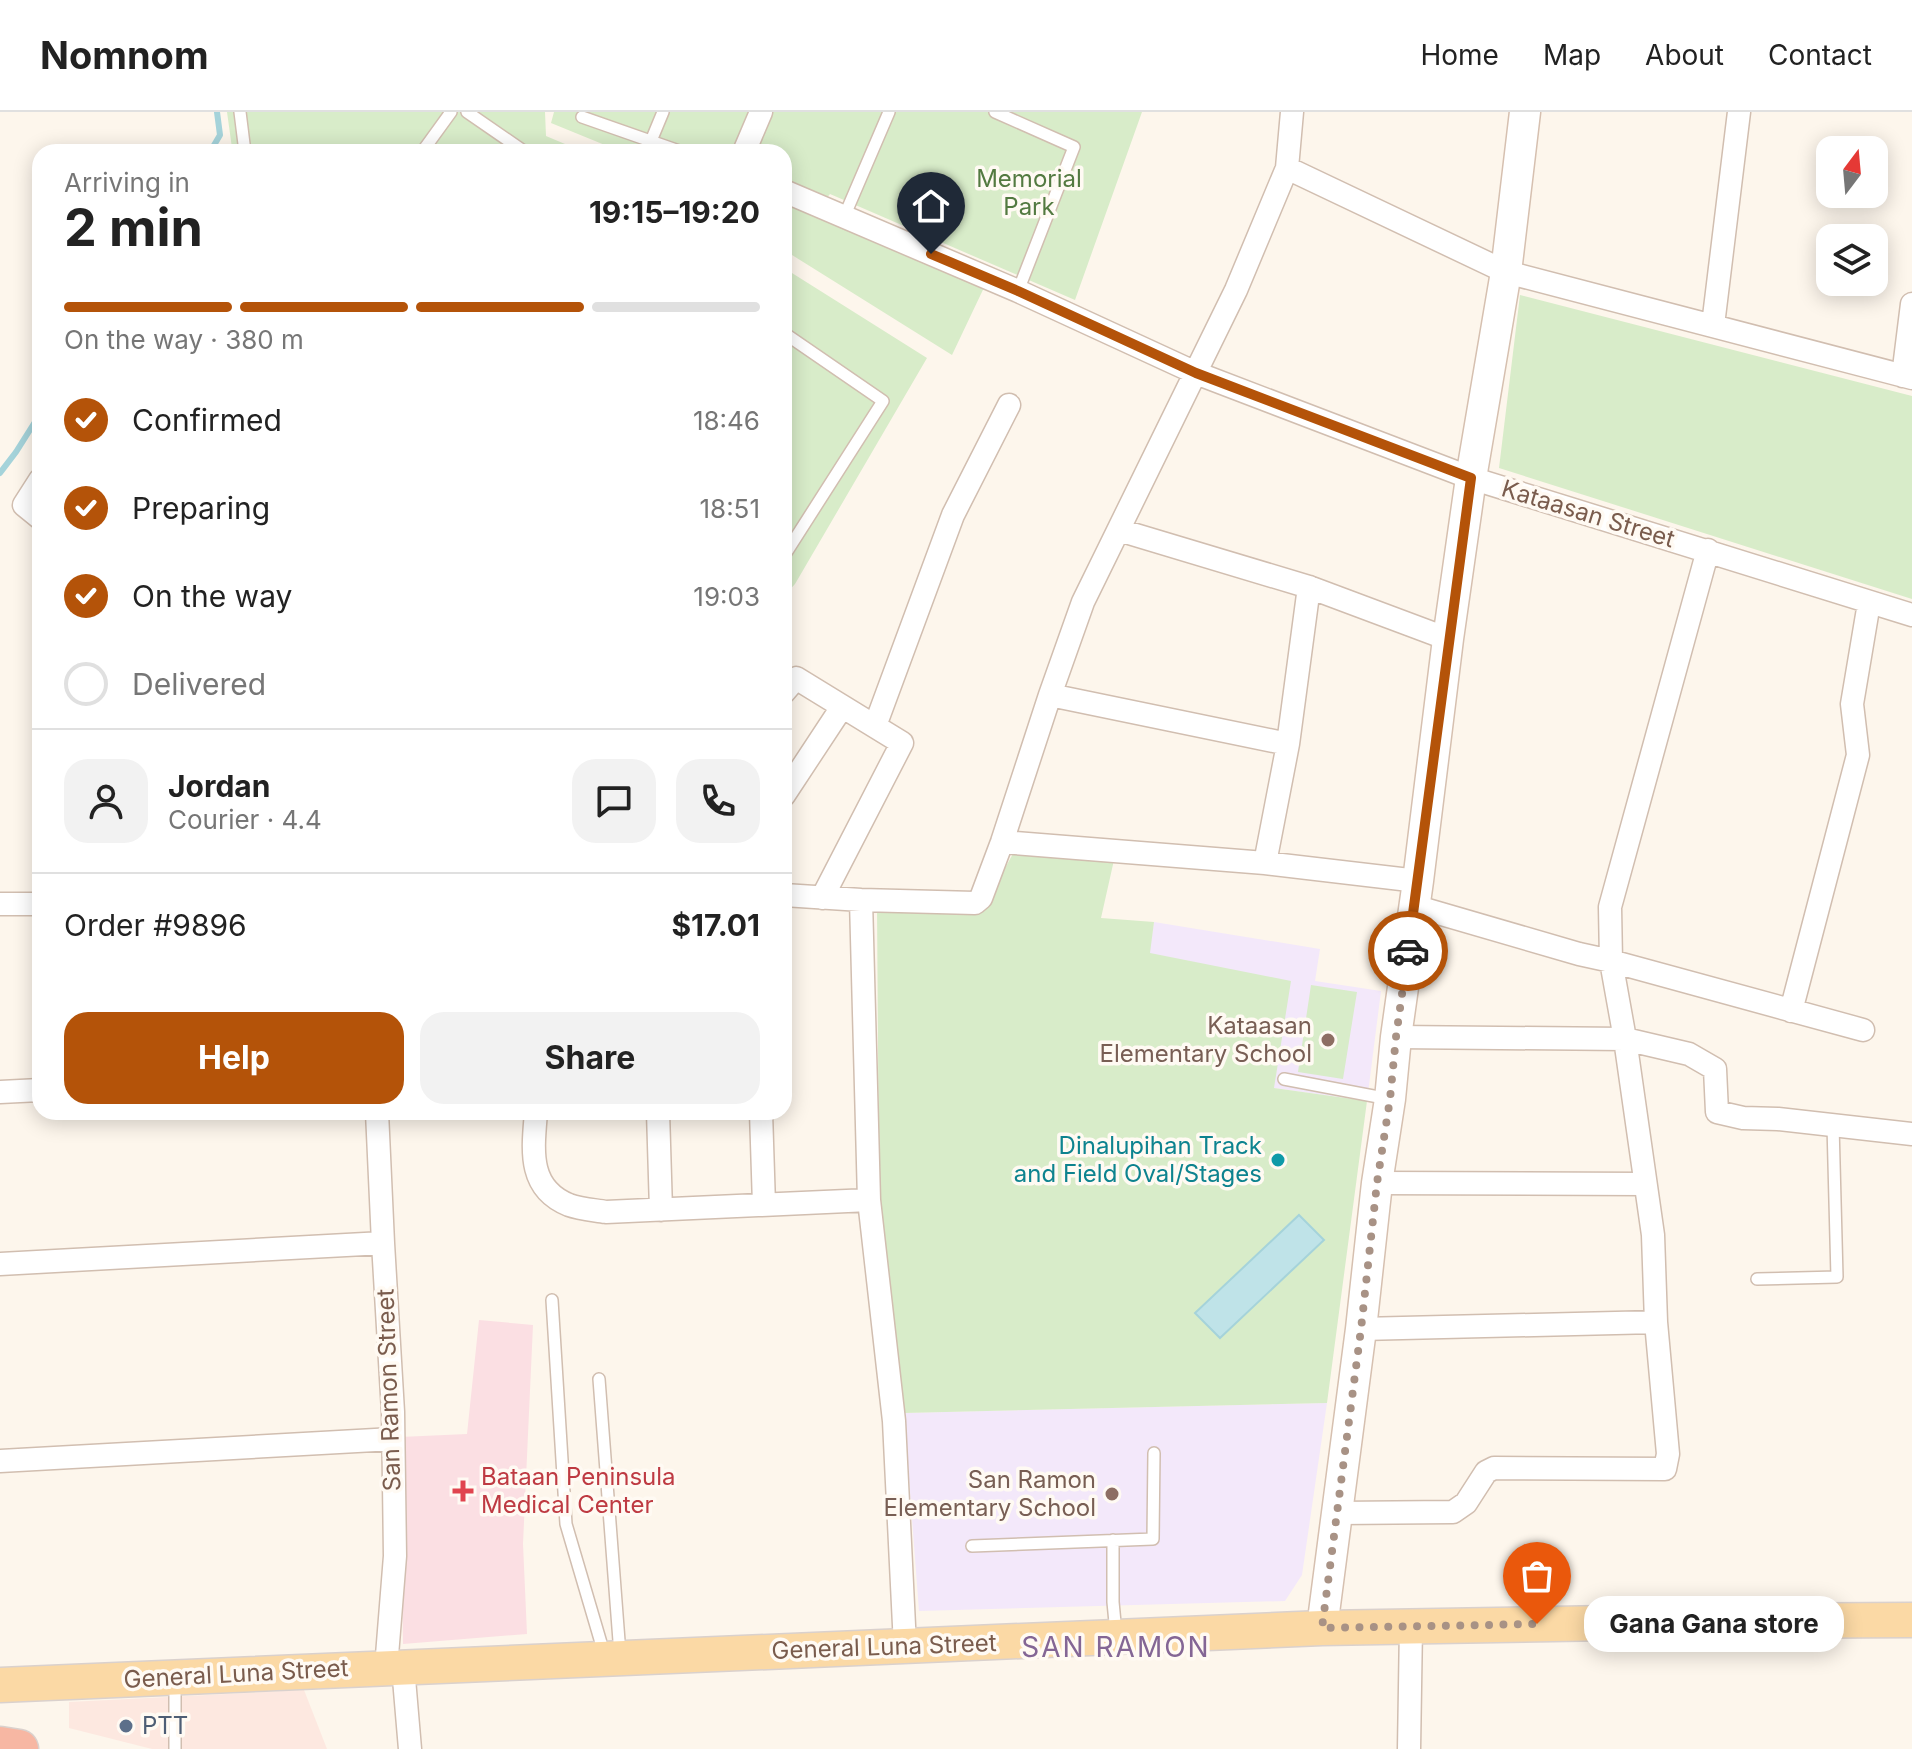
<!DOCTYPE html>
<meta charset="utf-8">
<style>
body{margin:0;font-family:Inter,sans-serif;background:#f2f2f2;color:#222;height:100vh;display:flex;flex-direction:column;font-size:30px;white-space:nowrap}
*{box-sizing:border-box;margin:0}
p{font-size:26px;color:#767676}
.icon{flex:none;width:44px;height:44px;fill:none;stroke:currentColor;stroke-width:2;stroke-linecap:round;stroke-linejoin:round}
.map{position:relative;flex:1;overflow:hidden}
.panel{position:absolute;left:32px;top:32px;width:760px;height:976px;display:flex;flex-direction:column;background:#fff;border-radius:24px;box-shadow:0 4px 20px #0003}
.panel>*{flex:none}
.needle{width:52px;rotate:16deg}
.controls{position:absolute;left:1816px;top:24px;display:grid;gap:16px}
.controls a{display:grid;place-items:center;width:72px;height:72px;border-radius:16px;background:#fff;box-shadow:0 4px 20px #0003;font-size:40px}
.pin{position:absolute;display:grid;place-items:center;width:68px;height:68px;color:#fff;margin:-82px -34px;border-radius:50% 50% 50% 0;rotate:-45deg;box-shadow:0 0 8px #0007}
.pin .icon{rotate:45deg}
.courier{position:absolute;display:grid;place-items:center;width:80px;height:80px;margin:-40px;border:6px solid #b45309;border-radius:50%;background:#fff;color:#222;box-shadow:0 2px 10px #0007}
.bubble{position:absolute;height:56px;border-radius:24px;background:#fff;box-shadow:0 4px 20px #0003;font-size:26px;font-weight:700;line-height:56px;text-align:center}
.head em{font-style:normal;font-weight:700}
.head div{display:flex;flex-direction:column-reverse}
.head{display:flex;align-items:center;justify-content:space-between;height:136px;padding:0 32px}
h1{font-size:52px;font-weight:700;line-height:60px}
.bar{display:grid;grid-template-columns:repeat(4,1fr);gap:12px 8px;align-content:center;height:96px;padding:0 32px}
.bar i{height:10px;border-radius:6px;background:#e0e0e0}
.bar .active{background:#b45309}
.bar p{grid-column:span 4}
.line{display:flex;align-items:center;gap:20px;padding:0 32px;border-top:2px solid #e0e0e0}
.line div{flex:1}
.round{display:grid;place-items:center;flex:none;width:84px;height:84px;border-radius:24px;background:#f2f2f2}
ol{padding:0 32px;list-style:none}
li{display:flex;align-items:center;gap:24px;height:88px}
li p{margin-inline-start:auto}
li .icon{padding:8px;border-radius:50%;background:#b45309;color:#fff;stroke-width:4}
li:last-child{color:#767676}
li i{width:44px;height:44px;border:4px solid #e0e0e0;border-radius:50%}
.cta{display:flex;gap:16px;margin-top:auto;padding:16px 32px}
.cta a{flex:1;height:92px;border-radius:24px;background:#b45309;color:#fff;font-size:32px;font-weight:700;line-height:92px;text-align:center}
.cta a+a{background:#f2f2f2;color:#222}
header{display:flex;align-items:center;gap:48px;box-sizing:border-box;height:112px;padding:0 40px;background:#fff;border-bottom:2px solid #e0e0e0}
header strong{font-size:38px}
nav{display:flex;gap:44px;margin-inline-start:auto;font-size:28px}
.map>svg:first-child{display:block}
.commercial{fill:#fde8e0}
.education{fill:#f3e8fa}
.medical{fill:#fbdfe3}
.green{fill:#d8ecc9}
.water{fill:#bfe3e8;stroke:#a5d3da;stroke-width:2}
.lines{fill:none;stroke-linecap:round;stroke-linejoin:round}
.stream{stroke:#a5d3da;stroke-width:6}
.lane-casing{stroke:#d1beb0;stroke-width:14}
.street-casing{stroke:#d1beb0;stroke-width:25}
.secondary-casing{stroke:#d6c0b0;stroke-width:33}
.primary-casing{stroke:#dad1cd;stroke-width:37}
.highway-casing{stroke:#dad1cd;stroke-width:41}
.lane{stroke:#fff;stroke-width:11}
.street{stroke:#fff;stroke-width:22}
.secondary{stroke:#fff;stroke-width:30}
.primary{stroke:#fbd9a5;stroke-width:34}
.highway{stroke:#f7b7a3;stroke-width:38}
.done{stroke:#a89285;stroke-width:8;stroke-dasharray:0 14.4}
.route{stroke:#b45309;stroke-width:10}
.education-dot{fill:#8d6e63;stroke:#fffaf3;stroke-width:3}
.culture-dot{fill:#0f9aa8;stroke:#fffaf3;stroke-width:3}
.health-dot{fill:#e0444e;stroke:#fffaf3;stroke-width:3}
.service-dot{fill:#5c6f8a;stroke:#fffaf3;stroke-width:3}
.labels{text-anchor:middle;stroke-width:7;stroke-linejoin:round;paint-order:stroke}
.park-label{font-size:24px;fill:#537a41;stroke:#fffaf3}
.street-label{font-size:24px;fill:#7a5c4d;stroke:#fffaf3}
.education-label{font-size:24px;fill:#785e54;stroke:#fffaf3;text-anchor:end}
.culture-label{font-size:24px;fill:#0d838f;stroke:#fffaf3;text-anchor:end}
.health-label{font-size:24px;fill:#be3a42;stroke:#fffaf3;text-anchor:start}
.service-label{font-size:24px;fill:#4e5e75;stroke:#fffaf3;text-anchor:start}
.quarter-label{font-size:28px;letter-spacing:2px;fill:#846695;stroke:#fffaf3}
</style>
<header>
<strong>Nomnom</strong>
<nav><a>Home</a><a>Map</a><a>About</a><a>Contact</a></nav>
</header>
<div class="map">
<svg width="1912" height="1637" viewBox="0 0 1912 1637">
<rect width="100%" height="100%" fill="#fdf6ec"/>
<path class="commercial" d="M304,1578L327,1637H152L69,1616V1590Z"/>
<path class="education" d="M1154,810L1320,837L1315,869L1381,879L1367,989L1274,976L1149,841Z
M1327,1291L1302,1463L1285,1489L919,1499L904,1301Z"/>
<path class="medical" d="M479,1208L533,1213L523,1432L527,1522L403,1532L400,1325L467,1322Z"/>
<path class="green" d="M227,0H545L546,24L584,40H230L232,36Z
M554,0H1142L1075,188L830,82L825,88L990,163L952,243L784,138V40H622L551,11Z
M784,156L927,246L795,472L784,484Z
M1520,183L1912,284V487L1499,356Z
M1015,738L1114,748L1101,806L1154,810L1150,841L1291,869L1274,976L1367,989L1327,1291L904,1301L879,1074L877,794L987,789Z
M1311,873L1357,880L1343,967L1298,960Z"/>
<path class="water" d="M1299,1103L1324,1128L1220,1226L1195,1201Z"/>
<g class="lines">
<path class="stream" d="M210,40L220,23L217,0
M0,361L16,340L40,302"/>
<defs>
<path id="lane" d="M240,0L245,40
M467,0L525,40
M995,0L1074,35L1018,179
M582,5L682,40
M651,29L663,0
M422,40L451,0
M844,105L889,0
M784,221L883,289L784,444
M1284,967L1389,987
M1757,1167L1837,1165L1833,1013
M552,1188L566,1412L604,1541
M599,1267L620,1542
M1113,1428V1490L1116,1521
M972,1434L1153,1427L1154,1341
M175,1569V1637"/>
<path id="street" d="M1292,0L1287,56L1506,160L1912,266
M744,40L761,0
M784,79L1018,179L1196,261L1471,366L1912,503
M1713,213L1739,0
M1903,264L1912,192
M40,368L24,393L40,406
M1119,418L1309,475L1448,527
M784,580L796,566L902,631L822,786
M1050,583L1288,632
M875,614L953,403L1009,293
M784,683L842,595
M1002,730L1265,751L1418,769
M1265,751L1288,632L1309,475
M784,783L861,788L975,791L981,786L1002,730L1050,583L1083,490L1236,178L1287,56
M861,788L869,1088L894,1309L905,1534
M0,792H40
M1414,794L1579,842L1611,849L1863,918
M1791,899L1858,643L1852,592L1869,491
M1396,925L1625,927L1689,942L1715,957L1717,1000L1743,1006L1778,1007L1912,1022
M0,980L40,978
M377,1000L383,1131L393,1300L395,1444L386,1556
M536,1000C533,1037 527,1076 569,1093C580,1097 594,1098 606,1100L869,1088
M658,1000L661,1098
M761,1000L764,1093
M1377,1071L1645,1072
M0,1152L383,1131
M1361,1217L1656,1210
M0,1349L393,1327
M1337,1401L1453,1400L1466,1391L1486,1360L1494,1356L1665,1357L1668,1342L1656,1210L1653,1123L1625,927L1611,849L1610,795L1708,438
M403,1555L410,1637
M1409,1637L1411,1514"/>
<path id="secondary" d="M1322,1516L1361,1217L1377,1071L1390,987L1396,925L1418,769L1448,527L1471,366L1506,160L1525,0"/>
<path id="primary" d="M0,1573L1322,1516L1726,1509L1912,1508"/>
<path id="highway" d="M0,1634L19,1637"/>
</defs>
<use href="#lane" class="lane-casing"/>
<use href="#street" class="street-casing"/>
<use href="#secondary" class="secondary-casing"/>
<use href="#primary" class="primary-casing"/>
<use href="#highway" class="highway-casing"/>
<use href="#lane" class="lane"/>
<use href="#street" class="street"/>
<use href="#secondary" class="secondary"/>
<use href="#primary" class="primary"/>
<use href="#highway" class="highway"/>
</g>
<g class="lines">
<path class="done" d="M1408,839L1396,925L1390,987L1377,1071L1361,1217L1322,1516L1537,1512"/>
<path class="route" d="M931,142L1018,179L1196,261L1471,366L1408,839"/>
</g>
<g class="education-dot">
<circle cx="1328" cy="928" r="8"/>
<circle cx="1112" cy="1382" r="8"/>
</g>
<circle class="culture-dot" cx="1278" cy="1048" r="8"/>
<path class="health-dot" d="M459 1367h8v8h8v8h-8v8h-8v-8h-8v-8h8z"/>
<circle class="service-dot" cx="126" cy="1614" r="8"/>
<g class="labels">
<g class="park-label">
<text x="1029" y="75">Memorial<tspan x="1029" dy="28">Park</tspan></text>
</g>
<g class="street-label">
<text transform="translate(1588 402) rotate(17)" y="8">Kataasan Street</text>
<text transform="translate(389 1278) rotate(-92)" y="8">San Ramon Street</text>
<text transform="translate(884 1535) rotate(-2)" y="8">General Luna Street</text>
<text transform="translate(236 1562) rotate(-3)" y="8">General Luna Street</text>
</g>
<g class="education-label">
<text x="1312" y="922">Kataasan<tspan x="1312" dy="28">Elementary School</tspan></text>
<text x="1096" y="1376">San Ramon<tspan x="1096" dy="28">Elementary School</tspan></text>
</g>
<g class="culture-label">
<text x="1262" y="1042">Dinalupihan Track<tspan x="1262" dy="28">and Field Oval/Stages</tspan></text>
</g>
<g class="health-label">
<text x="481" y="1373">Bataan Peninsula<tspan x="481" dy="28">Medical Center</tspan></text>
</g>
<g class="service-label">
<text x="142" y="1622">PTT</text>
</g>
<g class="quarter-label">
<text x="1116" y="1545">SAN RAMON</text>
</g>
</g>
</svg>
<div class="controls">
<a><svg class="needle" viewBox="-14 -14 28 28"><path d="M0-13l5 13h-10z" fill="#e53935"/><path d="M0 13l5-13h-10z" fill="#767676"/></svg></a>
<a><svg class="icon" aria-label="layers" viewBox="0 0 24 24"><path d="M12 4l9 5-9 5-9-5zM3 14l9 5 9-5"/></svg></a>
</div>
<div class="pin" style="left:1537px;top:1512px;background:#ea580c"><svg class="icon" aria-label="bag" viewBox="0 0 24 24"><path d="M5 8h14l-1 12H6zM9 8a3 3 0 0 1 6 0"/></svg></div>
<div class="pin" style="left:931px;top:142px;background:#1f2937"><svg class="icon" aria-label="home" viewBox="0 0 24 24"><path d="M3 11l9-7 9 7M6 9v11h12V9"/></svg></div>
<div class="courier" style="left:1408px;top:839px"><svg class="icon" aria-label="car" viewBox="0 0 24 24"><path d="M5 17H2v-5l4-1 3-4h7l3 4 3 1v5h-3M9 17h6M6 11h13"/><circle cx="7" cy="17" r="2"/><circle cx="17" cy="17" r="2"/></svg></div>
<div class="bubble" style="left:1584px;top:1484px;width:260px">Gana Gana store</div>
<section class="panel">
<div class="head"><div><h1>2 min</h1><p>Arriving in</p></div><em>19:15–19:20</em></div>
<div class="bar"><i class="active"></i><i class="active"></i><i class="active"></i><i></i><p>On the way · 380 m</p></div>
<ol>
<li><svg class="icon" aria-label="check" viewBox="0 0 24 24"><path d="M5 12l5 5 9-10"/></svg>Confirmed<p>18:46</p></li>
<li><svg class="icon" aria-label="check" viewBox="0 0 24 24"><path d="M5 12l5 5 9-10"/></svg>Preparing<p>18:51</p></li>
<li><svg class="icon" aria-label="check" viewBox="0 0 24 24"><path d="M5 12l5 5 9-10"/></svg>On the way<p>19:03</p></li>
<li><i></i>Delivered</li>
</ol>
<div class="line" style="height:144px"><a class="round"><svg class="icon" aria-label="person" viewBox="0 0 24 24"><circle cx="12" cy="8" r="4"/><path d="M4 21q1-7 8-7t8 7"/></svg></a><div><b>Jordan</b><p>Courier · 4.4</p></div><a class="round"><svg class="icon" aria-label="chat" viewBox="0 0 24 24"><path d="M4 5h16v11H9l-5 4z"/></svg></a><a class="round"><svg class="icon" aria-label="phone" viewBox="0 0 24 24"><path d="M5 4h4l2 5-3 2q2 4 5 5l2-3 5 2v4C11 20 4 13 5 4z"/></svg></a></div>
<div class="line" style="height:104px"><div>Order #9896</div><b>$17.01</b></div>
<div class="cta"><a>Help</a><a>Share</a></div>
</section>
</div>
